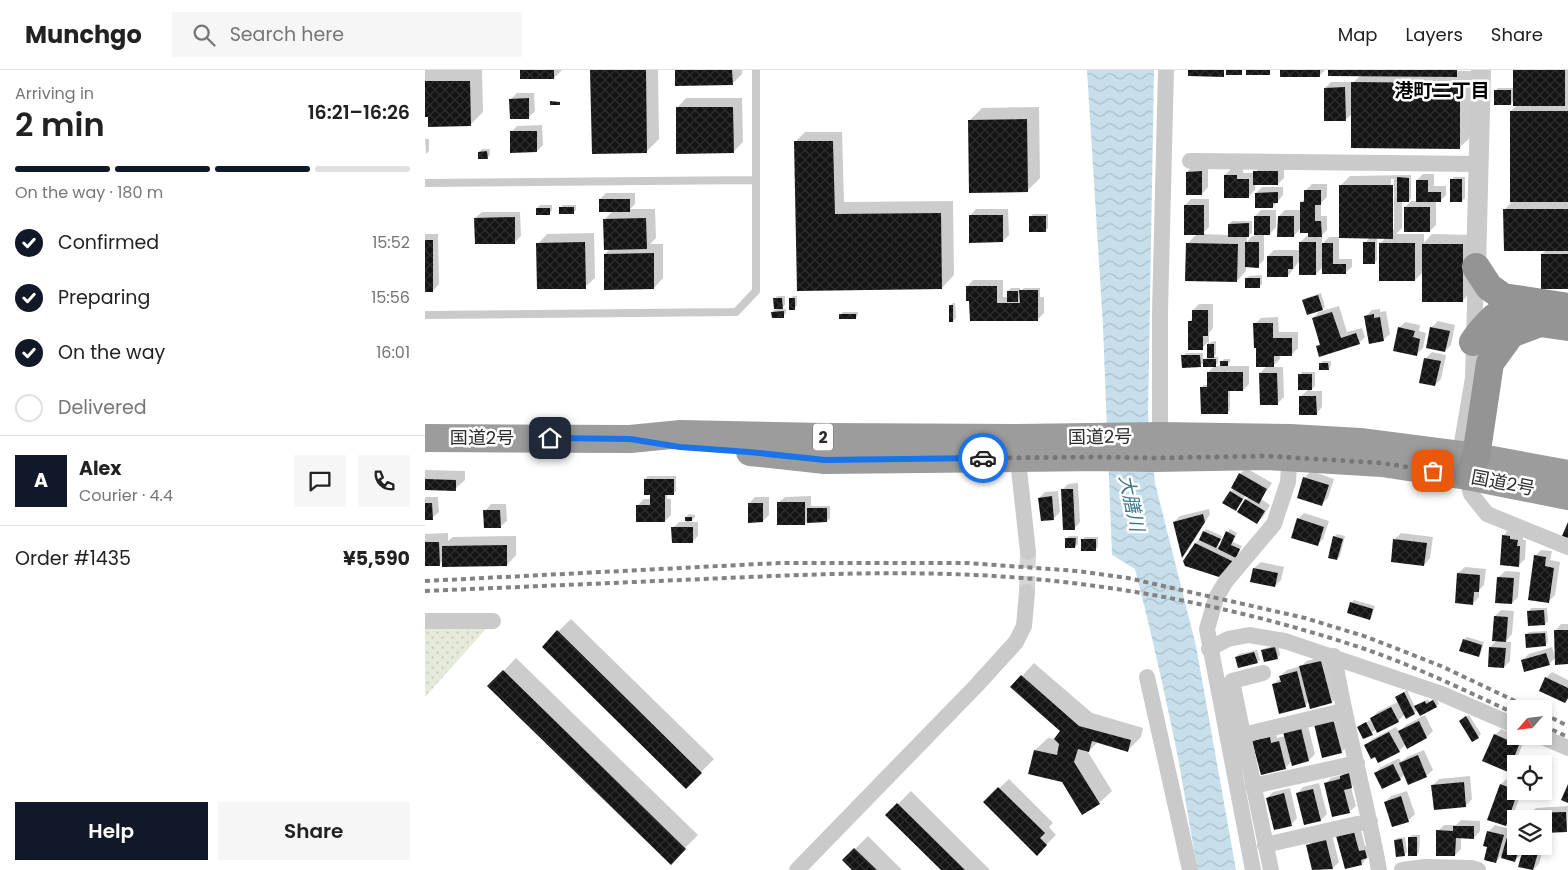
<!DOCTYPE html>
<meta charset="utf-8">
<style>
body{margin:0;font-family:Poppins,"Noto Sans JP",sans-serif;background:#f6f6f6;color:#222;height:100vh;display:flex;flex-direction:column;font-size:19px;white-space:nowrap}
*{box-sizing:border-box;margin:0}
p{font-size:16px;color:#767676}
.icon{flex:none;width:28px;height:28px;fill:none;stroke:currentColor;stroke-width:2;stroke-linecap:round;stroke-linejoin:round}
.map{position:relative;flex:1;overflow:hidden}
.sheet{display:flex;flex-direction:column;background:#fff;width:425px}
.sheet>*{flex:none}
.needle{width:32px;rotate:242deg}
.buttons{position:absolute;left:1082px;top:630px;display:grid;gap:10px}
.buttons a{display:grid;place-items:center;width:45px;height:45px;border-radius:0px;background:#fff;box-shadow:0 2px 8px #0003;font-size:25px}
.pin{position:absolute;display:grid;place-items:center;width:42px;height:42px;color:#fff;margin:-21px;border-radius:10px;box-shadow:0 2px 8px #0006}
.courier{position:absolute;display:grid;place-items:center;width:50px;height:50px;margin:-25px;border:4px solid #1a73e8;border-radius:50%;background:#fff;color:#222;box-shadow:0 1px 6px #0007}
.headline em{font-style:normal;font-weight:600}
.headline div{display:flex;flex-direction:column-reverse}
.headline{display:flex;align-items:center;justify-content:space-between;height:85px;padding:0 15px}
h1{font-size:32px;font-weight:600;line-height:38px}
.bar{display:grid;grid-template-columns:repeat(4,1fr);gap:8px 5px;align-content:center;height:60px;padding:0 15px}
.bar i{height:6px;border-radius:4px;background:#e0e0e0}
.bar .selected{background:#111827}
.bar p{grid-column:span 4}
.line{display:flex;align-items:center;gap:12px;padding:0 15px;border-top:1px solid #e0e0e0}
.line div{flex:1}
.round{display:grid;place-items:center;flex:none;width:52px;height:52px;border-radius:0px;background:#f6f6f6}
ol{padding:0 15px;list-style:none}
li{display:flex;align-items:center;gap:15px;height:55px}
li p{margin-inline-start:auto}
li .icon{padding:5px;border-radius:50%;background:#111827;color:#fff;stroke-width:4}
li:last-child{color:#767676}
li i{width:28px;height:28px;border:2px solid #e0e0e0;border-radius:50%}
.primary-button{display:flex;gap:10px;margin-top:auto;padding:10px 15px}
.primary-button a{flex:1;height:58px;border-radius:0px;background:#111827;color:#fff;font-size:20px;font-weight:600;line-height:58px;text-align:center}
.primary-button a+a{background:#f6f6f6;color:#222}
header{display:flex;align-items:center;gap:30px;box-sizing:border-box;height:70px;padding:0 25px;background:#fff;border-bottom:1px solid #e0e0e0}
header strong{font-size:24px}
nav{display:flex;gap:28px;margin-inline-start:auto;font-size:18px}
.search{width:350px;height:45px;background:#f6f6f6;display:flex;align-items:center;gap:12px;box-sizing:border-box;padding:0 18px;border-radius:0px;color:#767676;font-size:19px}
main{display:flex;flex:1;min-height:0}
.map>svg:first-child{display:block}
.park{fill:url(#park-dots)}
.water{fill:url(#water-waves)}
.shadow{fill:#0003;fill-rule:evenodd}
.building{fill:url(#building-cross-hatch)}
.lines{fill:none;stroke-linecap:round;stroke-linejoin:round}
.minor-tunnel{stroke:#d5d5d5;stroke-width:16;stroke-dasharray:16 8;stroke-linecap:butt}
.service{stroke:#cacaca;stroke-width:8}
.minor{stroke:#cacaca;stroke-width:16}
.tertiary{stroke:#cacaca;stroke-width:20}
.trunk{stroke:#9c9c9c;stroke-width:28}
.motorway{stroke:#949494;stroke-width:28}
.rail{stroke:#828282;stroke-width:4;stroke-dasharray:5 4;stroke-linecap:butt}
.done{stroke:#767676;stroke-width:5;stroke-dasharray:0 9}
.route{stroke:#1a73e8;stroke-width:6}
.labels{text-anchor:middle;stroke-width:5;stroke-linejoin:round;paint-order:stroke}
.shield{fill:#fff;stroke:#6c6c6c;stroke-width:1}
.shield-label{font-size:16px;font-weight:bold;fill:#2d2d2d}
.street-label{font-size:18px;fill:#2d2d2d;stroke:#fff}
.neighbourhood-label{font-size:19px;font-weight:bold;fill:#000;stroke:#fff}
.water-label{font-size:19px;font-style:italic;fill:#3b758f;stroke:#fff}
</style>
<header>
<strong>Munchgo</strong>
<div class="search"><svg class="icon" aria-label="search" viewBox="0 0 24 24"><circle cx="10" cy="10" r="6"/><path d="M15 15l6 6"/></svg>Search here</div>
<nav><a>Map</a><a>Layers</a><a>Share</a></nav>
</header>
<main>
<section class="sheet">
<div class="headline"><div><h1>2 min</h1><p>Arriving in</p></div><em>16:21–16:26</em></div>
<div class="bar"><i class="selected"></i><i class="selected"></i><i class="selected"></i><i></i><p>On the way · 180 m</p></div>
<ol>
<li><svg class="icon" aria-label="check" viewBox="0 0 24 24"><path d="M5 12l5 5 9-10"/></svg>Confirmed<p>15:52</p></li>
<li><svg class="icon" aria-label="check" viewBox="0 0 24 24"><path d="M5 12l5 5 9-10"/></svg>Preparing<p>15:56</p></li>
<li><svg class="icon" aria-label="check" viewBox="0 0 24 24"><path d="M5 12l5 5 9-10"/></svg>On the way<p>16:01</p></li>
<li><i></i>Delivered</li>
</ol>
<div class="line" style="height:90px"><b class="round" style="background:#111827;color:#fff">A</b><div><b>Alex</b><p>Courier · 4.4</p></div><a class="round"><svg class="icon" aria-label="chat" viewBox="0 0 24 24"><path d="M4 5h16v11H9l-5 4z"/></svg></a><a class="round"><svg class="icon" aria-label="phone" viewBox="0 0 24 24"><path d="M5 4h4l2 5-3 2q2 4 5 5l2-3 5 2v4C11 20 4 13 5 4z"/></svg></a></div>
<div class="line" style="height:65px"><div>Order #1435</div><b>¥5,590</b></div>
<div class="primary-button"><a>Help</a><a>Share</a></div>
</section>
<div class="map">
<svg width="1143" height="800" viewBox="0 0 1143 800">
<defs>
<pattern id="park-dots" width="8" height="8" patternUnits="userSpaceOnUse" patternTransform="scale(1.25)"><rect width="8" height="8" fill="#e4ebda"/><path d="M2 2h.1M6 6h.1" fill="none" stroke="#c4cabb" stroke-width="1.8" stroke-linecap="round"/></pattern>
<pattern id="water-waves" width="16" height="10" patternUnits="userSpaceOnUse" patternTransform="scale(1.25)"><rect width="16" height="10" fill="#c6dfeb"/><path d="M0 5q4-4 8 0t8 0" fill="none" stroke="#aac0ca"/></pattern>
<pattern id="building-cross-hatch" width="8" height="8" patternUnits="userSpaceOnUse" patternTransform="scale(1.25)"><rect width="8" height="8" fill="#141414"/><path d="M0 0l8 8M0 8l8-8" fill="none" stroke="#2e2e2e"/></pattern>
</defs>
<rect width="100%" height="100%" fill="#fff"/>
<path class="park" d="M0,551H68L0,627Z"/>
<path class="water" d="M662,0H729L723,346L730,413L771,576L811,800H773C764,758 759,715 750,673C738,615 725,557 710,499L687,485L678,257Z"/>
<path class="shadow" d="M0,0H57L58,42L45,55L0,46Z
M96,0H137L129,8Z
M166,0H233L234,69L221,82Z
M251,0H317V4L307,14Z
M856,0H900L894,6Z
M904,0L1048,1V65L1035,77L928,43L920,50L900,18L906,12H926V15L936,5Z
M1089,0H1143V218H1117V184L1121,180L1080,139L1086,133V41L1093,34L1089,30L1086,34L1070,21L1073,18H1089Z
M92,23H109L110,41L103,48L86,29Z
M261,28H317L318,72L308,82L252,38Z
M614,37L615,108L602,121L544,51L557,38Z
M117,55L118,75L112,81L86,62L92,56Z
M380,62H417L419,132L528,131L529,205L517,218L373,219L370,72Z
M0,69H4V81L1,84Z
M57,79H65V85L62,88L54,82Z
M836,95H859V108L853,114H830V120L824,126L800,105L806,99H818V103H830Z
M768,96H783V117L777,124L762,102Z
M998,104H1009V116H1021V125L1015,131H1011V155L1005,161L980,137L986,131H992V110Z
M986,105V128L984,131H977V158L971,164H999V173L1007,164L1047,165V221L1037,231L998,202L990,210L955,173L961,168L952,167V190L950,192L940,173L945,167L916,115L925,106ZM966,109H969V160H966Z
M1029,107H1040V128L1037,131L1026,110Z
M887,114H902V127L896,133V146H902V160L897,165V174L904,167H914V189H927V197L920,203L898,197L891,204L875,190L863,206L843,186L849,180H875V172L882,166H884V161L876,158L869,166L854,146L860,140H876V132L881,128V120Z
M837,117H858V125L848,137L831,123Z
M181,123H210V134L205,139H230L231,168L225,174H238V208L229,218L180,184L186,178L180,149L188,141L175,129Z
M766,129H784V157L777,164L804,165V154L807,151H827V163L822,166V172L827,166H830V146L836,140H851V157L845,164H839V190L833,196H821V201L812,211L762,174L773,163L760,135Z
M115,135H127V141L124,143L112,138Z
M138,135H151V140L148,143L135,138Z
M551,139H583L584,165L578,171L545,146Z
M57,142H95L96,166L90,172L50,148Z
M608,144H623V158L620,161L605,147Z
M169,163L170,208L160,217L113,174L122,164Z
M0,164H13L14,214L8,221H0Z
M837,205V214L834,217L821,208L824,206Z
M548,210H578V227H583V221L586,218H595V221L599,218H615V227H619V243L613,249L545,230L542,217Z
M896,223L900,237L897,239L878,230L881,228Z
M352,226H360V235L355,239H361V243L358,246L348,242L352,238L350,229Z
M368,226H372V236L369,238L365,229Z
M528,233H530L531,248L528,251L525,236Z
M774,234H788V258L784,263V274L786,272L791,271V284L788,287H793V293L789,296H796V292L799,289H805V292L800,296H824V314L818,320H805V340L803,343L777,317L779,315H783V303L790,295L779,292L775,296L758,286L761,283H778V291L783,287V272L777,278L764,252L768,248V240Z
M914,236L922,262L937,258L940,267L934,273L892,276L896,273L888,248L894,242Z
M955,239V242L961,241L965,264L958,270L941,246L947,240Z
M418,242H433V245L431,248L415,245Z
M853,247L854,262H873V278L867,284H855V289L847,297H858L859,327L852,334L835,303L843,295L830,254L836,248Z
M1013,251L1030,255L1026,275L1020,281L1006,258Z
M980,252L995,255L994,261L1001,263L998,278L991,285L974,258Z
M1007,282L1021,285L1016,309L1010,315L1001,288Z
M898,291H906V296L903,299L895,294Z
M877,302H890V316L885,321H897V337L891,344L875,327L884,319L875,305Z
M821,398L847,413L836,429L845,435L838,447L832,453L821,430L824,427L821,425L813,437L799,433L809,418L815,404Z
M0,400L40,401V410L30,419L0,418Z
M886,401L909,409L903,428L897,434L879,408Z
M223,406H251V421L248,424H242V429H246V445L240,451L212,436L219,429H227L220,409Z
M653,413L655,452L649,459L637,420L643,414Z
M633,421L635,442L629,448L614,428L620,422Z
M386,426V436H405V448L402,451H382L380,454L353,433L360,427Z
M0,427H13L14,442L7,448L0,449Z
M330,427H344V445L338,451L324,433Z
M66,434H81L82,451L75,457L60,441Z
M784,439L785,444L763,480L758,485L749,452L755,446Z
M879,443L904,451L898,469L892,475L873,449Z
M264,444L270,445V447L265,452H273V466L267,472L248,458L254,452H261V447Z
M781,459L797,466L793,475L796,476L805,459L812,463L808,472L817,476L812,485H814L794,505L771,473Z
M1084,459L1098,464V470H1101L1100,489L1094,495L1078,466Z
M23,463V471L28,467L91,466V485L82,495L18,490L14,495H0V464Z
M976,463L1008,467L1005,488L999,495L967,491L970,469Z
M912,464L920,466L915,486L912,489L909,467Z
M644,466H653V474L650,477L641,469Z
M660,467H673V477L670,480L657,470Z
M1116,480L1127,481L1125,490L1135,492L1130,525L1124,531L1110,486Z
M836,492L859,497L856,510L850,516L829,498Z
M1040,497L1061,499L1059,515L1054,520V527L1048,533L1033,503Z
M1080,501L1095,502L1093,527L1087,533L1074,507Z
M929,530L950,536L947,546L945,549L926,533Z
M1106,538H1122L1123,551L1120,554L1104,541Z
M1076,540L1089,541L1087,564L1080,572H1086L1085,591L1079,597L1065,577L1072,570L1070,546Z
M146,549L289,689L261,717L118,576Z
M1136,554H1143V593L1132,594L1130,561Z
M1122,561L1123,572L1120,575L1101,565L1104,562Z
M1042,567L1059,572L1056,583L1054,586L1039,570Z
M853,575L855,585L853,587L840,591L837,580L840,578Z
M1127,577L1130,588L1124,594L1097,590L1104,584Z
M832,580L835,590L832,592L811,587L814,584Z
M902,585L913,626L907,632L886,637L884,631L880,636L848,614L856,608L855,606L862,600L876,596L882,591Z
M91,588L273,765L245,793L64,616Z
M609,593L667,643L718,658L716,667L703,680L673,672L663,682L687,721L674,733L638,710L605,703L610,680L623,668L630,669L637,661L587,617Z
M1127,602L1143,610V629L1140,632L1121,608Z
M982,620L990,637L1003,629L1004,632L1011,628L1014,634L1011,636L993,639L989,643L980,644L973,651L951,659L947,663L934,657L946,649L952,642L973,632L971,627Z
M914,644L923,676L916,682L890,655Z
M1000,645L1008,661L1002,667L983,677L981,674L974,681L941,676L947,669L971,657L974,662L981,655Z
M1044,645L1056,664L1053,667L1038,648Z
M882,652L890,684L884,690L867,691L860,698L829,671L851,661L852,668L860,666Z
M1076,659L1100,669L1089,695L1083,701L1070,665Z
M999,680L1008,700L1001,706L980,704L975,709L950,703L956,697L974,688L976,692L982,687Z
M922,700L933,710L926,717L931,736L924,742L900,714L906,708L917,705Z
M1045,706L1047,729L1041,736L1007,716L1014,709Z
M1083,708L1091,711V721H1097L1087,748L1081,755L1064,749L1076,714Z
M584,709L628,753L624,757L631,765L612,784L560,732Z
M894,713L902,744L896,750L872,724L878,717Z
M865,718L872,748L866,755L842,728L848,722Z
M486,721L565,800H518L462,745Z
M982,721L990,744L983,751L960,732L966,726Z
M1143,736L1142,761L1119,762V749L1104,744L1111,738Z
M1036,750L1055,751V761L1049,768L1036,767V779L1030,785L1013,761L1019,755H1031Z
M1070,755L1084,759L1081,769L1089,762H1091V776H1119V769H1121L1114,794L1108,800L1099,782L1090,790L1076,786L1071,792L1064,776L1060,775L1064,761Z
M935,756L940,776L946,774L948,781L937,794L913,767Z
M907,765L914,792L908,798L889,800L882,776L889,769Z
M987,765H995L994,782L992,785L984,768Z
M443,766L477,800H428L419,790Z
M980,767L982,782L979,785L970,771L973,768Z"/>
<path class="building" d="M95,0H129V9H95Z
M165,0H221L222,83L167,84Z
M250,0H307L308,15L250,16Z
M763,0H799V7L763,6Z
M801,0H817V5H801Z
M821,0H845V5H821Z
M855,0H895V7H855Z
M903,0H1032V7L903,6Z
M1088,0H1140V36H1088Z
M0,11H45L46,56L3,57V47H0Z
M926,12L1035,13V79L926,78Z
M920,17L921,51H899V18Z
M1069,20H1086V35H1069Z
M104,28V49H85L84,29Z
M125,31L135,32V35H125Z
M251,37H308L309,83L251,84Z
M1085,41H1143V132H1085Z
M602,49L603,122L544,123L543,50Z
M85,61H112V82L85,83Z
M369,71H408L410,144L516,143L517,219L372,221Z
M62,81L63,89H53V82Z
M777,101V125H761V102Z
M828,101H853V115H828Z
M799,105H812V109H824V128H799Z
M972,107L984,108V132H972Z
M1025,109H1037V132H1025Z
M991,110H1003V122H1016V132H991Z
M914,115H968V169L914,168Z
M879,120H896V135H890V151H896L897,167H883V163H875V132H879Z
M853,122V133H848V138H830V123Z
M174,129H205V142H174Z
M759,135H779V165H759Z
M134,137H149V144H134Z
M979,137H1005V162H979Z
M111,138H125V145H111Z
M1078,139H1143V181H1079Z
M544,145H578V172L544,173Z
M604,146H621V162H604Z
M829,146H845V165H829Z
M853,146H869V167H852Z
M90,147V174H50L49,148Z
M221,148L222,179L179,180L178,149Z
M824,153V167H803V154Z
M0,170H8V222H0Z
M160,172L161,219H112L111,173Z
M820,172H834V198L820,197Z
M874,172H891V205H874Z
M938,172H950V194H938Z
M761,173L813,174L812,212L760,211Z
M897,173H908V194H921V204H897Z
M954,173H990V211H954Z
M997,174H1038V232H997Z
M229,183V219L179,220V184Z
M1116,184H1143V219H1116Z
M842,186H868V199H863V207H842Z
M820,208H835V218H820Z
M541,216H572V233H595L594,220H613V251H545L544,231H541Z
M582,221H593V232H582Z
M893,225L898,240L882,245L877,230Z
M348,228H357L358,239H349Z
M364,228H370V240H364Z
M524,235H528V252H524Z
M767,240H783V266H778V280H763V251H767Z
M359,241V248H347L346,242Z
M907,242L916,268L931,263L935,274L894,287L891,276L895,275L887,248Z
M414,244H431V249H414Z
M949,244V248L955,247L959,271L944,274L939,246Z
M828,253H848V268H867V286H849V297H831V278H829Z
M973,257L990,261L988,267L995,269L992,286L968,281Z
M1005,257L1025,261L1020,282L1001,278Z
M782,274H789V288H782Z
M756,285H775L776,297L757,298Z
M999,288L1016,291L1010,316L994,313Z
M778,289H791V297H778Z
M795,291H803V296H795Z
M894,293H903L904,300H894Z
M782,302H818V321H803V344H776L775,317H782Z
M834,303H852L853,335H835Z
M873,304H887V320H873Z
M874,326H891L892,345H874Z
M814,403L842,419L834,434L806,418Z
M878,407L904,415L897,436L872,428Z
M0,409L31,410V421L0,420Z
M219,409H249V425H240V452H211V435H225V425H219Z
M636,419H648L650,460H638Z
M805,421L818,429L811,441L797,433Z
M627,426L629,450L616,451L613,428Z
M820,429L840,441L832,454L812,442Z
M352,432H380V455H352Z
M0,433H7L8,450H0Z
M323,433H338V452L323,453Z
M382,438H402V452L382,453Z
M58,440H75L76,458H59Z
M778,444L780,452L757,488L748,452Z
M260,447H267V451H260Z
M872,448L899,457L893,476L866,468Z
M1143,452V468L1137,466Z
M246,457H268V473H247Z
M778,461L796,469L791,478L774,470Z
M801,461L810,466L806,475L815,479L811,488L793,479Z
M1077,465L1085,466V469L1093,470L1092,476H1095L1094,497L1075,495Z
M908,466L918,469L912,490L903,488Z
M640,468H651L650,478H640Z
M656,469H671V481H656Z
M968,469L1002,473L999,496L966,492Z
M0,472H14L15,496H0Z
M770,473L809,492L794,507L760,496L758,491Z
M82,475V496L17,497V476Z
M1109,485L1121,487L1120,496L1129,498L1124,533L1103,530Z
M828,498L853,503L850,517L825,512Z
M1032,503L1055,505L1054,522H1049L1048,535L1030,533Z
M1072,507L1089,508L1087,534L1070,533Z
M925,532L948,539L945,550L922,543Z
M1119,540L1120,555L1103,556L1102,541Z
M1069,546L1083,547L1081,572L1067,571Z
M132,560L277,703L261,719L117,577Z
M1129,560H1143V594L1130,595Z
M1120,563L1121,576L1101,578L1100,564Z
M1038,569L1057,575L1054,587L1034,581Z
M850,577L853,589L839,592L836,580Z
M1064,577L1081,578L1079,598L1063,597Z
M829,582L833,593L813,598L810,587Z
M1121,583L1125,595L1099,602L1096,590Z
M896,591L907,633L885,639L874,596Z
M78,600L261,779L246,795L62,616Z
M872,601L881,637L854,644L847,614L856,612L854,606Z
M596,605L654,656L706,670L703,682L667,671L664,682L653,679L649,692L675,734L657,745L637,712L603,704L609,680L632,685L634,674L629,669L635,661L585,617Z
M1120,607L1143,618V628L1140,633L1114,621Z
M979,622L990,644L981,649L970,627Z
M1008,630L1012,637L995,646L989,636L1000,631L1001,634Z
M966,637L974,652L952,663L945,648Z
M1041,646L1054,668L1047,672L1034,651Z
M908,649L917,683L897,688L889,654Z
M994,651L1002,668L982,679L973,661Z
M941,652L948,665L938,669L932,657Z
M876,658L884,691L867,696L858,662Z
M964,662L975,682L953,693L950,687L946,689L939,675Z
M1069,664L1094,675L1083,702L1057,691Z
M845,667L846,673L854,671L861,699L836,705L827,671Z
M993,685L1002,707L983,715L974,693Z
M968,694L976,710L957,719L949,703Z
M924,703L927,718L919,720L925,743L907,747L899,713L915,709V706Z
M1039,712L1041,737L1009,740L1006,715Z
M1075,714L1093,721L1081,756L1062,750Z
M1143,714V733L1136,730Z
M573,717L620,763L615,768L622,775L612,786L558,732Z
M888,719L896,751L879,755L871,723Z
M859,723L867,756L849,760L841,728Z
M976,726L984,752L967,757L959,732Z
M472,733L540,800H516L460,745Z
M1141,742L1142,762L1119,763V749H1103V743Z
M1028,756H1049V769L1031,768L1030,786H1011V760L1028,761Z
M1062,761L1079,765L1071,793L1059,790L1062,777L1058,776Z
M929,762L934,781L940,780L942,788L936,790L937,795L920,799L911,766Z
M983,767H992V786H983Z
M1082,767L1091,770V776H1095L1090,792L1076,788Z
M977,769L980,786L971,787L969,770Z
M901,770L908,799L887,800L881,775Z
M1099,776H1115L1108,800L1093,797Z
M429,778L452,800H427L417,790Z"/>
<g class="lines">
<path class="minor-tunnel" d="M602,522L603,482"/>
<path class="service" d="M0,113L331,110
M0,245L311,242L331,221V0"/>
<path class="minor" d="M765,91L1054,94
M1051,199L1048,308L1035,384L1046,424L1062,444L1143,477
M735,366V242L741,0
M592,381L603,482
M0,551H68
M784,579L803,569L824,565L860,571L1017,624L1091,656
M909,586C921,658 941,728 954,800
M838,603L807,611L846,800
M722,607L765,800
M818,665L918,641
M1115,666L1143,678
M828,716L932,693
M840,775L945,751
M372,800L551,616L591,572L599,556L602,522
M828,800L782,559L791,528L801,511L849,454L863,412L865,380
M977,800L1000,797L1046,798L1053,800"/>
<path class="tertiary" d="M1051,197L1056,0"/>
<path class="trunk" d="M0,368L205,369L256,364L401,367L592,368L735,366L865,368L935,372L1051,387L1143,404
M325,382L400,390L674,387L729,388L842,386L957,393L1042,406L1143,426"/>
<path class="motorway" d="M1051,197L1064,217L1078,227L1143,237
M1048,272C1062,252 1075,240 1098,230
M1042,406L1051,387L1065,293L1086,264L1115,253L1143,257"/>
<path class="rail" d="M0,511L354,493H543L652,501L703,508L880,548L942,567L1016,596L1107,639
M0,521C93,517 186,513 279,509C389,504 500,499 609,509C720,519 831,543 937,578C990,596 1041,621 1091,644
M1119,644L1143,656
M1119,656L1143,667"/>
</g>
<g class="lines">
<path class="done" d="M558,388L674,387L729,388L842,386L957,393L1008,401"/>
<path class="route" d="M125,368L205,369L255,377L324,382L400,390L558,388"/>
</g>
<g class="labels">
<rect class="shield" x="388" y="353.5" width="20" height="27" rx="4"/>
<g class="shield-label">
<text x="398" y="373">2</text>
</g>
<g class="street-label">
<text transform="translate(675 367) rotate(-1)" y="6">国道2号</text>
<text x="57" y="374">国道2号</text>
<text transform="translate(1078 413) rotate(11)" y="6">国道2号</text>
</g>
<g class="neighbourhood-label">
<text x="1017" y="27">港町二丁目</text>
</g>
<g class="water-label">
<text transform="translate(707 433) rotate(78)" y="7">大膳川</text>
</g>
</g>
</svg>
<div class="buttons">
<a><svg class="needle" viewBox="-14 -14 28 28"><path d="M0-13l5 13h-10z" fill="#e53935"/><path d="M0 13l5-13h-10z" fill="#767676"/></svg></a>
<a><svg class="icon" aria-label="locate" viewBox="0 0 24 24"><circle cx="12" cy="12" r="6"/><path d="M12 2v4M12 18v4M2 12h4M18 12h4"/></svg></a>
<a><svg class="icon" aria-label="layers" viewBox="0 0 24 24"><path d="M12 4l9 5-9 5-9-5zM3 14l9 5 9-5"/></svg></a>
</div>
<div class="pin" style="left:1008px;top:401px;background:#ea580c"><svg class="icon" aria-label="bag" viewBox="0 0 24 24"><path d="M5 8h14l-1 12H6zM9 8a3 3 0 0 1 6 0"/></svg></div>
<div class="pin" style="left:125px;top:368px;background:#1f2937"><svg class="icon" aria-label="home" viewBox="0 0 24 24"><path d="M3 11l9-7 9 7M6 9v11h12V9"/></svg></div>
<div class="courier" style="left:558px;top:388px"><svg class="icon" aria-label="car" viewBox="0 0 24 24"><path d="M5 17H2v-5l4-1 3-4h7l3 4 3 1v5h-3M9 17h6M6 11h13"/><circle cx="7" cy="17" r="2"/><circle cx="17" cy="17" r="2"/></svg></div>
</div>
</main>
